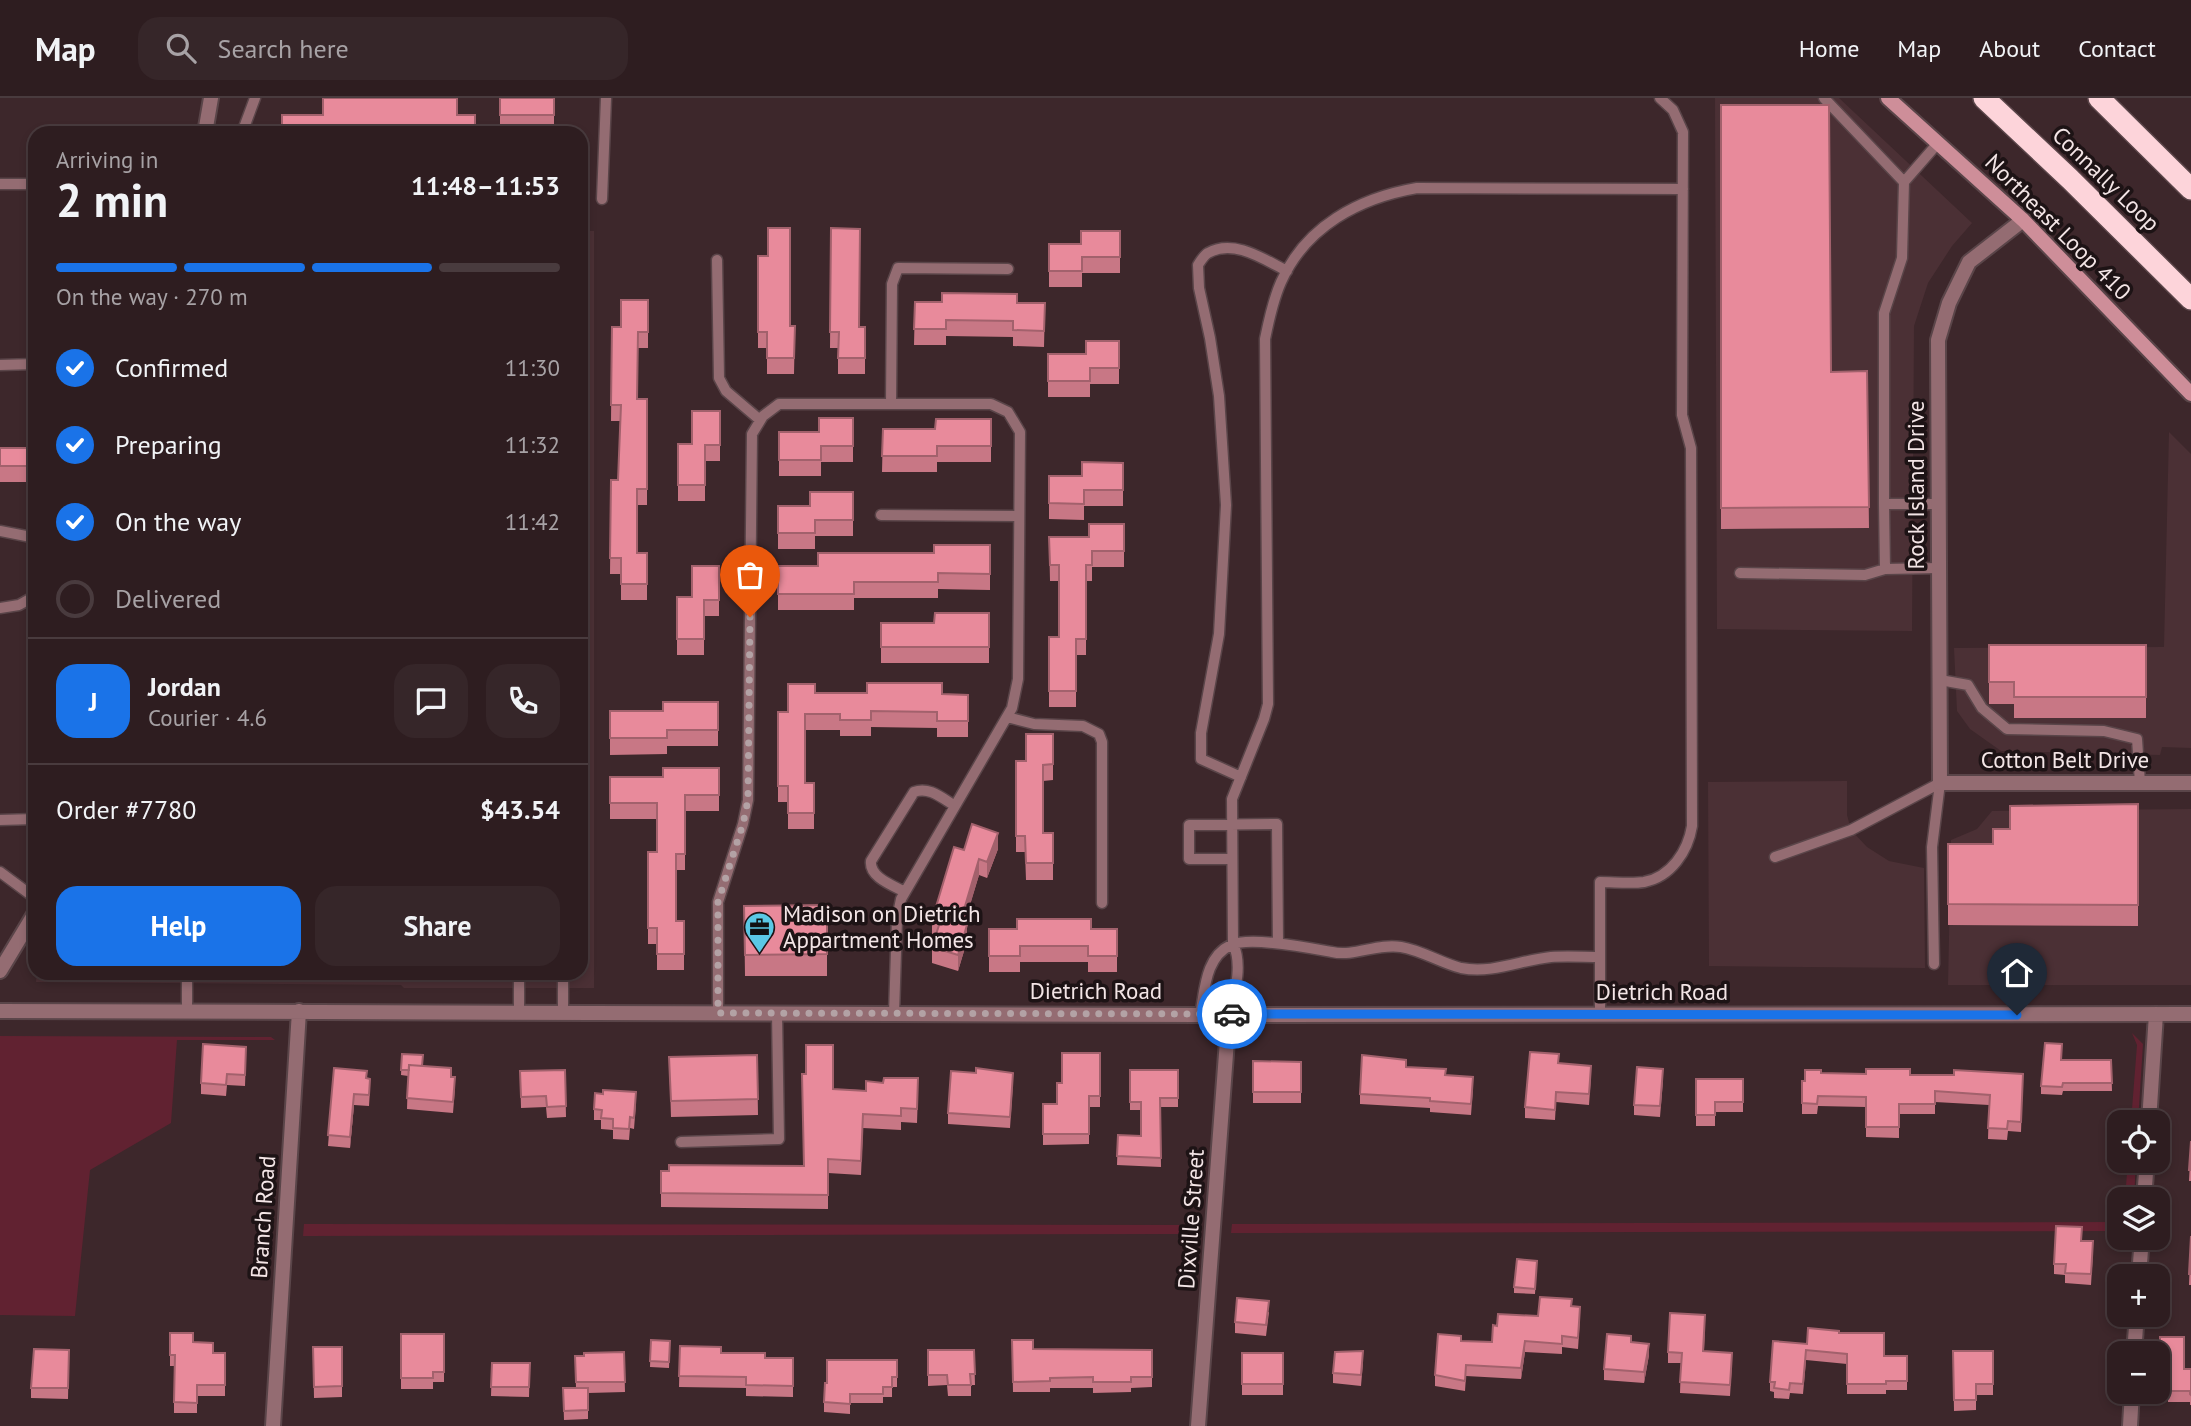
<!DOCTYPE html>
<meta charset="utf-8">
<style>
body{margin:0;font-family:"PT Sans",sans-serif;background:#362629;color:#f1f3f6;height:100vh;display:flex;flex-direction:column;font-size:26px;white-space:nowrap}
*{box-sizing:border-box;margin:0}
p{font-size:23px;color:#a7a2a5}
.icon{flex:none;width:38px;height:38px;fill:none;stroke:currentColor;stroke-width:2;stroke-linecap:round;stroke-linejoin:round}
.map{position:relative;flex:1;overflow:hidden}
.sheet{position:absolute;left:28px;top:28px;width:560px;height:854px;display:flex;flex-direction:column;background:#2e1d20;border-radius:21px;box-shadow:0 4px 10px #0003,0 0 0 2px #493b3e}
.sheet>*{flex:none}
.buttons{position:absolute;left:2107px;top:1012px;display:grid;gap:14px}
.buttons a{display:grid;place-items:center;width:63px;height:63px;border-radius:14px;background:#2e1d20;box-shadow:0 4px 10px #0003,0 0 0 2px #493b3e;font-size:35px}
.pin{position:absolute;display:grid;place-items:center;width:60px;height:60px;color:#fff;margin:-72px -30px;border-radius:50% 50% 50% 0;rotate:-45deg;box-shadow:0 0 7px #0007}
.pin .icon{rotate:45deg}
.courier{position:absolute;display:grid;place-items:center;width:70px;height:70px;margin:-35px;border:5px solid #1a73e8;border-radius:50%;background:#fff;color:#222;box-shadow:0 2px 9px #0007}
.summary em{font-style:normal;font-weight:600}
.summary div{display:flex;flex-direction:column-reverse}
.summary{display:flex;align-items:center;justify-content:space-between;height:119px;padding:0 28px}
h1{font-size:46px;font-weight:600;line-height:52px}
.bar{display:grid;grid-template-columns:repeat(4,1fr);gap:10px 7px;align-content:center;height:84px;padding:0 28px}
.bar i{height:9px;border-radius:5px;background:#493b3e}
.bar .on{background:#1a73e8}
.bar p{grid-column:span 4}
.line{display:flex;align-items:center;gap:18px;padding:0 28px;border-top:2px solid #493b3e}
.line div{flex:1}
.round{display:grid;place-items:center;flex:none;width:74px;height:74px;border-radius:21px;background:#362629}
ol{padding:0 28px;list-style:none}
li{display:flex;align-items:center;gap:21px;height:77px}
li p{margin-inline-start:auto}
li .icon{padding:7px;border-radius:50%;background:#1a73e8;color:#fff;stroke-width:4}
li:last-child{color:#a7a2a5}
li i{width:38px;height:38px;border:4px solid #493b3e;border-radius:50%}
.action{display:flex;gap:14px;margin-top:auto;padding:14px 28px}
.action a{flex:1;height:80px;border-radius:21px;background:#1a73e8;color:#fff;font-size:28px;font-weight:600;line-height:80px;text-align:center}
.action a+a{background:#362629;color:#f1f3f6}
header{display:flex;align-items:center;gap:42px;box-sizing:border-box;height:98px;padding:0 35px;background:#2e1d20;border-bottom:2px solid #493b3e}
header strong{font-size:33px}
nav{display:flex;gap:38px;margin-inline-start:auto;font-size:24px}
.search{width:490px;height:63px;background:#362629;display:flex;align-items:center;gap:18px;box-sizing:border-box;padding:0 24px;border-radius:21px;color:#a7a2a5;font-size:26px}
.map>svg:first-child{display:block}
.built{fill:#4b3035}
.green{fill:#612231}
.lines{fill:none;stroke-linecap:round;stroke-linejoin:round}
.service-casing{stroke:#5a4549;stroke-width:13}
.minor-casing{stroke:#5a4549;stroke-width:18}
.secondary-casing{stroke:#5a4549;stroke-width:18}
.motorway-casing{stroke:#5a4549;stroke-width:24}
.service{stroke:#946c72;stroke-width:10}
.minor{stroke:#946c72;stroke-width:14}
.secondary{stroke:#ce8e99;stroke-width:14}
.motorway{stroke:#fdd4da;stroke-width:21}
.wall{fill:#c87785}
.shaded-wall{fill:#a2616c}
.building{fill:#e88a9b;stroke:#a2616c;stroke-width:2}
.done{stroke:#b3a2a5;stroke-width:7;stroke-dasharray:0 12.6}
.route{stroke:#1a73e8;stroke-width:9}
.labels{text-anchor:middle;stroke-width:7;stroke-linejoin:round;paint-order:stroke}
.street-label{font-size:23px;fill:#f3e5e6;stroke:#1d1315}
.poi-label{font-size:23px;fill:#f3e5e6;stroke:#1d1315;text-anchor:start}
</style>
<header>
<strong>Map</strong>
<div class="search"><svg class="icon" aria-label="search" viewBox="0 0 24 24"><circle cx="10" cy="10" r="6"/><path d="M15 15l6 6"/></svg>Search here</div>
<nav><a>Home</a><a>Map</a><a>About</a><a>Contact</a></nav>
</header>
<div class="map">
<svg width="2191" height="1328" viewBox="0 0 2191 1328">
<rect width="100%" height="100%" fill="#3d272b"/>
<path class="built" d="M1715,0H1839L1972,125L1952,148L1928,185L1914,228L1912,533L1717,531Z
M581,133H594V890H404L401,887L36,884L37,875H581Z
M2169,334L2191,356V650L2162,649L2160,657L2001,653L1970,631L1957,613L1954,550L2164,549Z
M1847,683V717L1851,732L1867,749L1889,763L1924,770L1925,870L1709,868L1708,684Z
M2191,711V887H1948L1951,742L1977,731L1992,713Z"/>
<path class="green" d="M2132,935L2143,946L2138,1024H2131L2137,947Z
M0,938L271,939L275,942H177L171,1025L90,1072L75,1218L0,1217Z
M2128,1062H2136L2134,1101H2125Z
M1192,1117L1190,1147L1180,1136L303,1138L304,1126L1187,1127Z
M2119,1124V1133L1231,1135L1232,1126Z"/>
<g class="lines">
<defs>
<path id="service" d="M1824,0L1904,84
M242,35L255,0
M1938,45L1904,84L1902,160L1884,215V406H1939
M0,86H35
M602,101L606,0
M717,162L719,280L726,293L760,322
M0,267L35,266
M891,306L892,186L898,170L1008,171
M1884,406L1885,471L1939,470
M881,417L1019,418
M0,433L31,439L35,444
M1740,475L1865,477L1885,471
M0,510L19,507L35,498
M1940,582L1968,587L1982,610L2007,631L2104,633L2137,641L2140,685
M1007,619L1034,626L1083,628L1099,636L1102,644V805
M1241,679L1201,661V635L1219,536L1226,407L1219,298L1210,240L1199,190L1198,167C1200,164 1204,157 1208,155C1234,140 1265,162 1287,173
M0,722L35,721
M1775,759L1851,732L1940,685
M1232,761H1189V727L1277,726L1278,845
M0,774L35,800
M905,794C892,787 869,779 871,763L914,694C929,688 942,700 955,708
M24,834L35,842
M1934,866L1932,749L1940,685
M187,875V913
M563,875V914
M519,914V875
M718,915V804L743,726L748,702L752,336L763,318L779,306H991L1008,314L1020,334L1018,581L1012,610L901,801L897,821L894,916
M1229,916C1235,893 1243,868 1233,845L1232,701L1264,621L1268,606L1265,241C1269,221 1273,202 1281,184C1306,128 1359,100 1417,90L1683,91
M1200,917C1205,892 1205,859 1231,847C1250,838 1310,850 1332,854C1355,859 1377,845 1401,849C1421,852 1441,865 1461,870C1493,876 1521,862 1551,859C1567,858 1584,859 1600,859
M1600,917V784C1614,784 1631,786 1644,784C1671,779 1688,753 1692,728L1691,350L1682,317L1683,34L1673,12L1660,0
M681,1044L779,1041L777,915"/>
<path id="minor" d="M205,35L211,0
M2023,122L1969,164L1949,205L1938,242L1940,685H2191
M0,873L35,815
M0,913L1200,917L2191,916
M2149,1024L2156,916
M2144,1101L2147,1062
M2139,1178L2142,1139
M2134,1255L2137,1216
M273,1328L299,913
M1198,1328L1229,916
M2130,1328L2132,1293"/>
<path id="secondary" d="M1888,0L2023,122L2191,296"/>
<path id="motorway" d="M1984,0L2070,81L2191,201
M2099,0L2191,91"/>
</defs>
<use href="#service" class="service-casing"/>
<use href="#minor" class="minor-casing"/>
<use href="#secondary" class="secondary-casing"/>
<use href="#motorway" class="motorway-casing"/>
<use href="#service" class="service"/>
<use href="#minor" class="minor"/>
<use href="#secondary" class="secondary"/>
<use href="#motorway" class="motorway"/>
</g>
<path class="wall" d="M500,0H554V33H500Z
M1721,7L1831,274L1867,273L1869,430L1721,431Z
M831,130L859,229H865V276H838V250H830Z
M1120,133V175H1082V189H1049V146H1081Z
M758,158L790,228H795L794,276H767V250H758Z
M648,202V250H638L637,301H647V407H637V455H647V502H621V476H610L611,382H618L620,323H611L612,229H621Z
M915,204L1045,205L1044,249L1013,248V239L946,238V247H914Z
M1119,243V286H1090V299H1048V256H1086Z
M720,313V363H705V403H678V346H692Z
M853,320V364H821V378H779V334H819Z
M991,321V364H937V374H882L883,331H935Z
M0,350H35V384H0Z
M1123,365V408H1084V422L1049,421V378H1082Z
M853,394V438H815V451H778V408H810Z
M1124,426V469H1092V483H1086V557H1076V609H1049V539H1059V483H1050L1049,439H1089Z
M990,447V492L938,491V500H854V512H778V468H818L934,455Z
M719,468V518H704V557H677V499H692Z
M989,515V565H881V525H934Z
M1989,547H2146V620H2014V606H1989Z
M815,595L968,597V639H937V630L871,629V638H840V632H805V685H814V731H788V704H778V614H788Z
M718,604V648H667V656L610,657V613H663Z
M1053,636V682L1043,683V735H1053V782H1026L1025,754H1016V663H1026Z
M719,670V713H685V772H676V823H684V872H657V846H648V754H657V721H610V679H663Z
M2138,706V828L1948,827V746H1993L2010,731Z
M998,751L987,780L979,777L964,826L967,843L958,873L932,865V849L935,839L932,838V822L964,752Z
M827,807V878H745L744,808Z
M989,831H1117V874H1088V864H1020V874H989Z
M1100,955V1009H1089V1046L1043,1047V1006H1057L1062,985Z
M402,956L423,968L451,979L455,990L453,1015L407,1011L408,978L401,977Z
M757,957L758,1017L671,1019L669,959Z
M246,959L245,988L227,987L226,998L201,996V985Z
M2062,962H2111L2112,993H2063L2062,997L2041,996V988Z
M1253,963L1301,964V1005H1253Z
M1559,965L1591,978L1589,1007L1556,1004L1555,1022L1525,1020V1009Z
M1406,969L1446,977L1473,990L1471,1017L1430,1014V1010L1360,1006V996Z
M334,970L367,980L370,992L369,1008L354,1007L350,1050L328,1048Z
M565,972L566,1019L547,1020L546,1009L521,1010L520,973Z
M1130,972H1178V1009H1160L1161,1069L1117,1067L1118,1037L1141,1038V1012H1130Z
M1821,975L1910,977L2023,976L2021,1034L2008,1033L2007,1042L1988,1041L1989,1007L1935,1004V1016H1899V1040L1866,1039V1009L1818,1008L1817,1016H1802V983H1805Z
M806,976L833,991L918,994L917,1025L901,1024V1032L863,1030L861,1077L828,1075V1111L661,1109V1073L804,1068Z
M1696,981H1743V1014H1715V1028H1696Z
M1663,982L1660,1019L1634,1017V1007Z
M1013,985L1010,1030L948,1026V1015Z
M636,1005L634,1031L630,1030L629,1042L613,1041V1032L601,1031V1022H594V1011Z
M2191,1043V1083H2189Z
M2191,1138V1187H2189Z
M2081,1143L2093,1154L2091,1187L2065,1185V1177L2054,1176V1166Z
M1537,1163L1535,1196L1514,1195V1189Z
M1572,1208L1580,1220L1578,1251L1562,1249V1256L1525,1254L1521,1281L1466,1278L1465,1293L1435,1288V1277L1461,1243L1492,1244L1497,1228L1538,1218Z
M1269,1214L1266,1238L1235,1235V1224Z
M1705,1227L1704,1253L1732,1265L1730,1298L1680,1295L1681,1265H1668V1254Z
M170,1235L193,1244L213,1255H225V1298H197V1315H174V1268H170Z
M1839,1235L1884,1258H1907V1292H1886V1296H1847V1266L1806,1262L1803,1296L1790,1295L1789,1301L1774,1300V1294L1770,1293V1284L1807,1246Z
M401,1236H444V1284H433V1291H401Z
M2160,1239L2184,1271H2191V1307H2190V1304H2168V1299H2160Z
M651,1242L670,1243L669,1270L650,1269Z
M1012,1242L1033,1251L1152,1252V1289L1131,1290V1294L1093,1295V1290H1050V1294H1013Z
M1631,1244L1649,1257L1644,1285L1604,1282V1271Z
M680,1248L721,1255L765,1260H793V1299L746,1298V1290L679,1289Z
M313,1249H342V1299L314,1300Z
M69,1252L68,1301L31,1300V1290Z
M928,1252H974L975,1287H971V1298H948L947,1287L928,1288Z
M1953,1253H1993V1297H1976V1312L1954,1313Z
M624,1254L625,1294L588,1295V1321L564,1322L563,1290H576L575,1258Z
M1242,1255H1283V1297H1242Z
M897,1262V1289H892V1299H883V1305H850V1316L824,1314V1304Z
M1363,1264L1361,1288L1333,1285V1275Z
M492,1265H530L529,1299L491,1298Z"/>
<path class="shaded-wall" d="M998,735V751L987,780V764Z
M979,761V777L960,841V825Z
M967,827V843L958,873V857Z
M354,996V1007L350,1050V1039Z
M1525,1243V1254L1521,1281V1270Z
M1649,1246V1257L1644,1285V1274Z"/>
<path class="building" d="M323,0H457V17H475V35H282V17H323Z
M500,0H554V17H500Z
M1721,7H1829L1831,274L1867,273L1869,409L1721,410Z
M768,130H790V228H795L794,260H767V234H758V158H768Z
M831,130L860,131L859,229H865V260H838L839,234H830Z
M1081,133H1120V159H1082V173H1049V146H1081Z
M942,195L1017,196V205H1045L1044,233L1013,232V223L946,222V231H914L915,204H942Z
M621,202H648V234H638L637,301H647V391H637V455H647V486H621V460H610L611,382H618L621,307H611L612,229H621Z
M1086,243H1119V270H1090V283H1048V256H1086Z
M692,313H720V347H705V387H678V346H692Z
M819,320H853V348H821V362H779V334H819Z
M936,321H991V348H937V358H882L883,331H935Z
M0,350H35V368H0Z
M1082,364L1123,365V392H1084V406L1049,405V378H1082Z
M810,394H853V422H815V435H778V408H810Z
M1089,426H1124V453H1092V467H1086V541H1076V593H1049V539H1059V467H1050L1049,439H1089Z
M934,447H990V476L938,475V484H854V496H778V468H818V455H934Z
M692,468H719V502H704V541H677V499H692Z
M935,515H989V549H881V525H934Z
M1989,547H2146V599H2014V584H1989Z
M867,585H942V596L968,597V623H937V614L871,613V622H840V616H805V685H814V715H788V688H778V614H788V586H815V595H867Z
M663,604H718V632H667V640H610V613H663Z
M1026,636H1053V666L1043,667V735H1053V765H1026L1025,738H1016V663H1026Z
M663,670H719V697H685V756H676V823H684V856H657V830H648V754H657V705H610V679H663Z
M2138,706V807L1948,806V746H1993V731H2010V708Z
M972,726L998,735L987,764L979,761L960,825L967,827L958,857L932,849L940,824L932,822L954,749L964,752Z
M827,807V856L745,857L744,808Z
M1017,821H1091V831H1117V858H1088V848H1020V858H989V831H1017Z
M2045,945L2062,946L2061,962H2111L2112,985H2063L2062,989L2041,988Z
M203,946L246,949L245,977L227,976L226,987L201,985Z
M806,947H833V991L866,993V983L883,985L884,980H918L917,1011L901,1010V1018L863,1016L861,1063L828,1061V1097L661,1095V1073H669V1067L804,1068L802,976H806Z
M1530,954L1559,956L1558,965L1591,968L1589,996L1556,994L1555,1012L1525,1009Z
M1062,955H1100V998H1089V1036H1043V1006H1057V985H1062Z
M402,956L423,957L422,968L409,967V972H401Z
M757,957L758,1001L671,1003L669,959Z
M1362,957L1406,962V969L1446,971L1445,977L1473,979L1471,1006L1430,1003V1000L1360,996Z
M1253,963L1301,964V994H1253Z
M409,967L451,970V979H455L453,1004L407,1000Z
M1637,969L1663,971L1660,1008L1634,1007Z
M334,970L367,973L366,980L370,981L369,997L354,996L350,1039L328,1037Z
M976,970L1013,975L1010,1019L948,1015L951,973L976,975Z
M1866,971H1910V977H1954V972L2023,976L2021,1024L2008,1023L2007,1031L1988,1030L1990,997L1935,993V1006H1899V1029H1866V999L1818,998L1817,1006L1802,1005V983H1805V972H1821V975L1866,976Z
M565,972L566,1008L547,1009L546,998L521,999L520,973Z
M1130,972H1178V1000H1160L1161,1060L1117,1058L1118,1037L1141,1038V1004H1130Z
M1696,981H1743V1004H1715V1017H1696Z
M603,992L636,994L634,1020L630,1019L629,1031L613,1030V1021L601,1020L602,1012L594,1011L595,995L603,996Z
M2191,1043V1072H2189Z
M2056,1128L2082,1129L2081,1143H2093L2091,1176L2065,1175L2066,1166H2054Z
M2191,1138V1176H2189Z
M1517,1161L1537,1163L1535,1191L1514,1189Z
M1540,1199L1572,1201L1571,1208L1580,1209L1578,1240L1562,1238V1246L1525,1243L1521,1270L1466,1267L1465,1283L1435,1277L1438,1236L1461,1238V1243L1492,1244L1493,1227L1497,1228L1498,1216L1538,1218Z
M1237,1200L1269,1203L1266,1227L1235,1224Z
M1670,1215L1705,1217L1703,1253L1732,1255L1730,1287L1680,1284L1682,1255L1668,1254Z
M1808,1230L1839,1233V1235H1884V1258H1907V1283H1886V1286H1847V1256L1806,1252L1803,1286L1790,1285L1789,1292L1774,1290L1775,1284H1770L1773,1243L1807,1246Z
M170,1235H193V1244L213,1245V1255H225V1287H197V1305L174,1304L175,1257H170Z
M401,1236H444V1274H433V1280H401Z
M1607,1236L1631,1238V1244L1649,1246L1644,1274L1604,1271Z
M2160,1239H2184V1271H2191V1297L2190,1296V1293H2168V1288H2160Z
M651,1242L670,1243L669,1264L650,1263Z
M1012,1242H1033V1251L1152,1252V1279H1131V1284H1093V1279L1050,1280V1283L1013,1284Z
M680,1248L721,1249V1255H765V1260H793V1288L746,1287V1279L679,1278Z
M313,1249H342V1288L314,1289Z
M34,1251L69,1252L68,1290H31Z
M928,1252H974L975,1276H970L971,1287H948L947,1277H928Z
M1363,1253L1361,1277L1333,1275L1335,1254Z
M1953,1253H1993V1286H1976V1302H1954Z
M624,1254L625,1284H576L575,1258H584V1255Z
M1242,1255H1283V1286H1242Z
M827,1262H897V1279H892V1289H883V1296H850V1306L824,1304L825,1285H827Z
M492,1265H530L529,1289H491Z
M563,1290H588V1312L564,1313Z"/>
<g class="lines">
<path class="done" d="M750,519L748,702L743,726L718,804V915L1232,916"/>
<path class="route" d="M1232,916L2017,917"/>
</g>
<defs>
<symbol id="office-pin" viewBox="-11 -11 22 30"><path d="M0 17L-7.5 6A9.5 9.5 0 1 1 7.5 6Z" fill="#5ac8e5" stroke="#1d1315"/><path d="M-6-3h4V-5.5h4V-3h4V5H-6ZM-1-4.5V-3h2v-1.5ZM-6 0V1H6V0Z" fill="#111"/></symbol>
</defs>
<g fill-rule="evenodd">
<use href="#office-pin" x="742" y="812" width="35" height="47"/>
</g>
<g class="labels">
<g class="street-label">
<text transform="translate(2106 81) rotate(44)" y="8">Connally Loop</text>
<text transform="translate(2058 129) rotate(45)" y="8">Northeast Loop 410</text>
<text transform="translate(1916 387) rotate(-90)" y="8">Rock Island Drive</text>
<text x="2065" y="670">Cotton Belt Drive</text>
<text x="1096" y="901">Dietrich Road</text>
<text x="1662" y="902">Dietrich Road</text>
<text transform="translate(263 1119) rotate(-86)" y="8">Branch Road</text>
<text transform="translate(1191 1121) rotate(-86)" y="8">Dixville Street</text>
</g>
<g class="poi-label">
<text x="783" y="824">Madison on Dietrich<tspan x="783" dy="26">Appartment Homes</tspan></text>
</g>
</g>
</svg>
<div class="buttons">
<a><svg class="icon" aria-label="locate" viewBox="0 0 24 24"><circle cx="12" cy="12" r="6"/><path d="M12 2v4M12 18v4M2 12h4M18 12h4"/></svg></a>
<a><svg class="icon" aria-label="layers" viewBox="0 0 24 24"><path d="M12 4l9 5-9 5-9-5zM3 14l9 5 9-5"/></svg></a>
<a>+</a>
<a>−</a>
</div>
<div class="pin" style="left:750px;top:519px;background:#ea580c"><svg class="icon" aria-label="bag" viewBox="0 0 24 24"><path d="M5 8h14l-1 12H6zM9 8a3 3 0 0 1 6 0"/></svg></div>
<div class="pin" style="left:2017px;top:917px;background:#1f2937"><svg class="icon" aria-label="home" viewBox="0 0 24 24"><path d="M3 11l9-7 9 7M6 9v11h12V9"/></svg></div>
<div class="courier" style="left:1232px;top:916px"><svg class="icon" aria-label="car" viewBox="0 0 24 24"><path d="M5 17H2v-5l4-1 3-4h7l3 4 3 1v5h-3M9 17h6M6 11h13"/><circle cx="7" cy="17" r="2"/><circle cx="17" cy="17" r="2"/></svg></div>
<section class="sheet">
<div class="summary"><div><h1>2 min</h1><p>Arriving in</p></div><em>11:48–11:53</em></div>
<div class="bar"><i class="on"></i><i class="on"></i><i class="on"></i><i></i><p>On the way · 270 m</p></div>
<ol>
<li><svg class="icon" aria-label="check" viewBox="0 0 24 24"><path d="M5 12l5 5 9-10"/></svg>Confirmed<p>11:30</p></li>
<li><svg class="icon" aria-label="check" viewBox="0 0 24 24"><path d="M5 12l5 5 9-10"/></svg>Preparing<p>11:32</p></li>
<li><svg class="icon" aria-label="check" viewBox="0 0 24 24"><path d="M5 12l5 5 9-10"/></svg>On the way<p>11:42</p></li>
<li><i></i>Delivered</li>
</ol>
<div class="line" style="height:126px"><b class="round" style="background:#1a73e8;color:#fff">J</b><div><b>Jordan</b><p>Courier · 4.6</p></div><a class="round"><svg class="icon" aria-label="chat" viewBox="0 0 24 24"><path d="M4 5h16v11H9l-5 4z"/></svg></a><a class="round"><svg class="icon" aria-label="phone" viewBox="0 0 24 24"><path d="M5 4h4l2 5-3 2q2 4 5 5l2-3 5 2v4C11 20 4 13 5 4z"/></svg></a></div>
<div class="line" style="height:91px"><div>Order #7780</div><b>$43.54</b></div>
<div class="action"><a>Help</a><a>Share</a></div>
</section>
</div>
